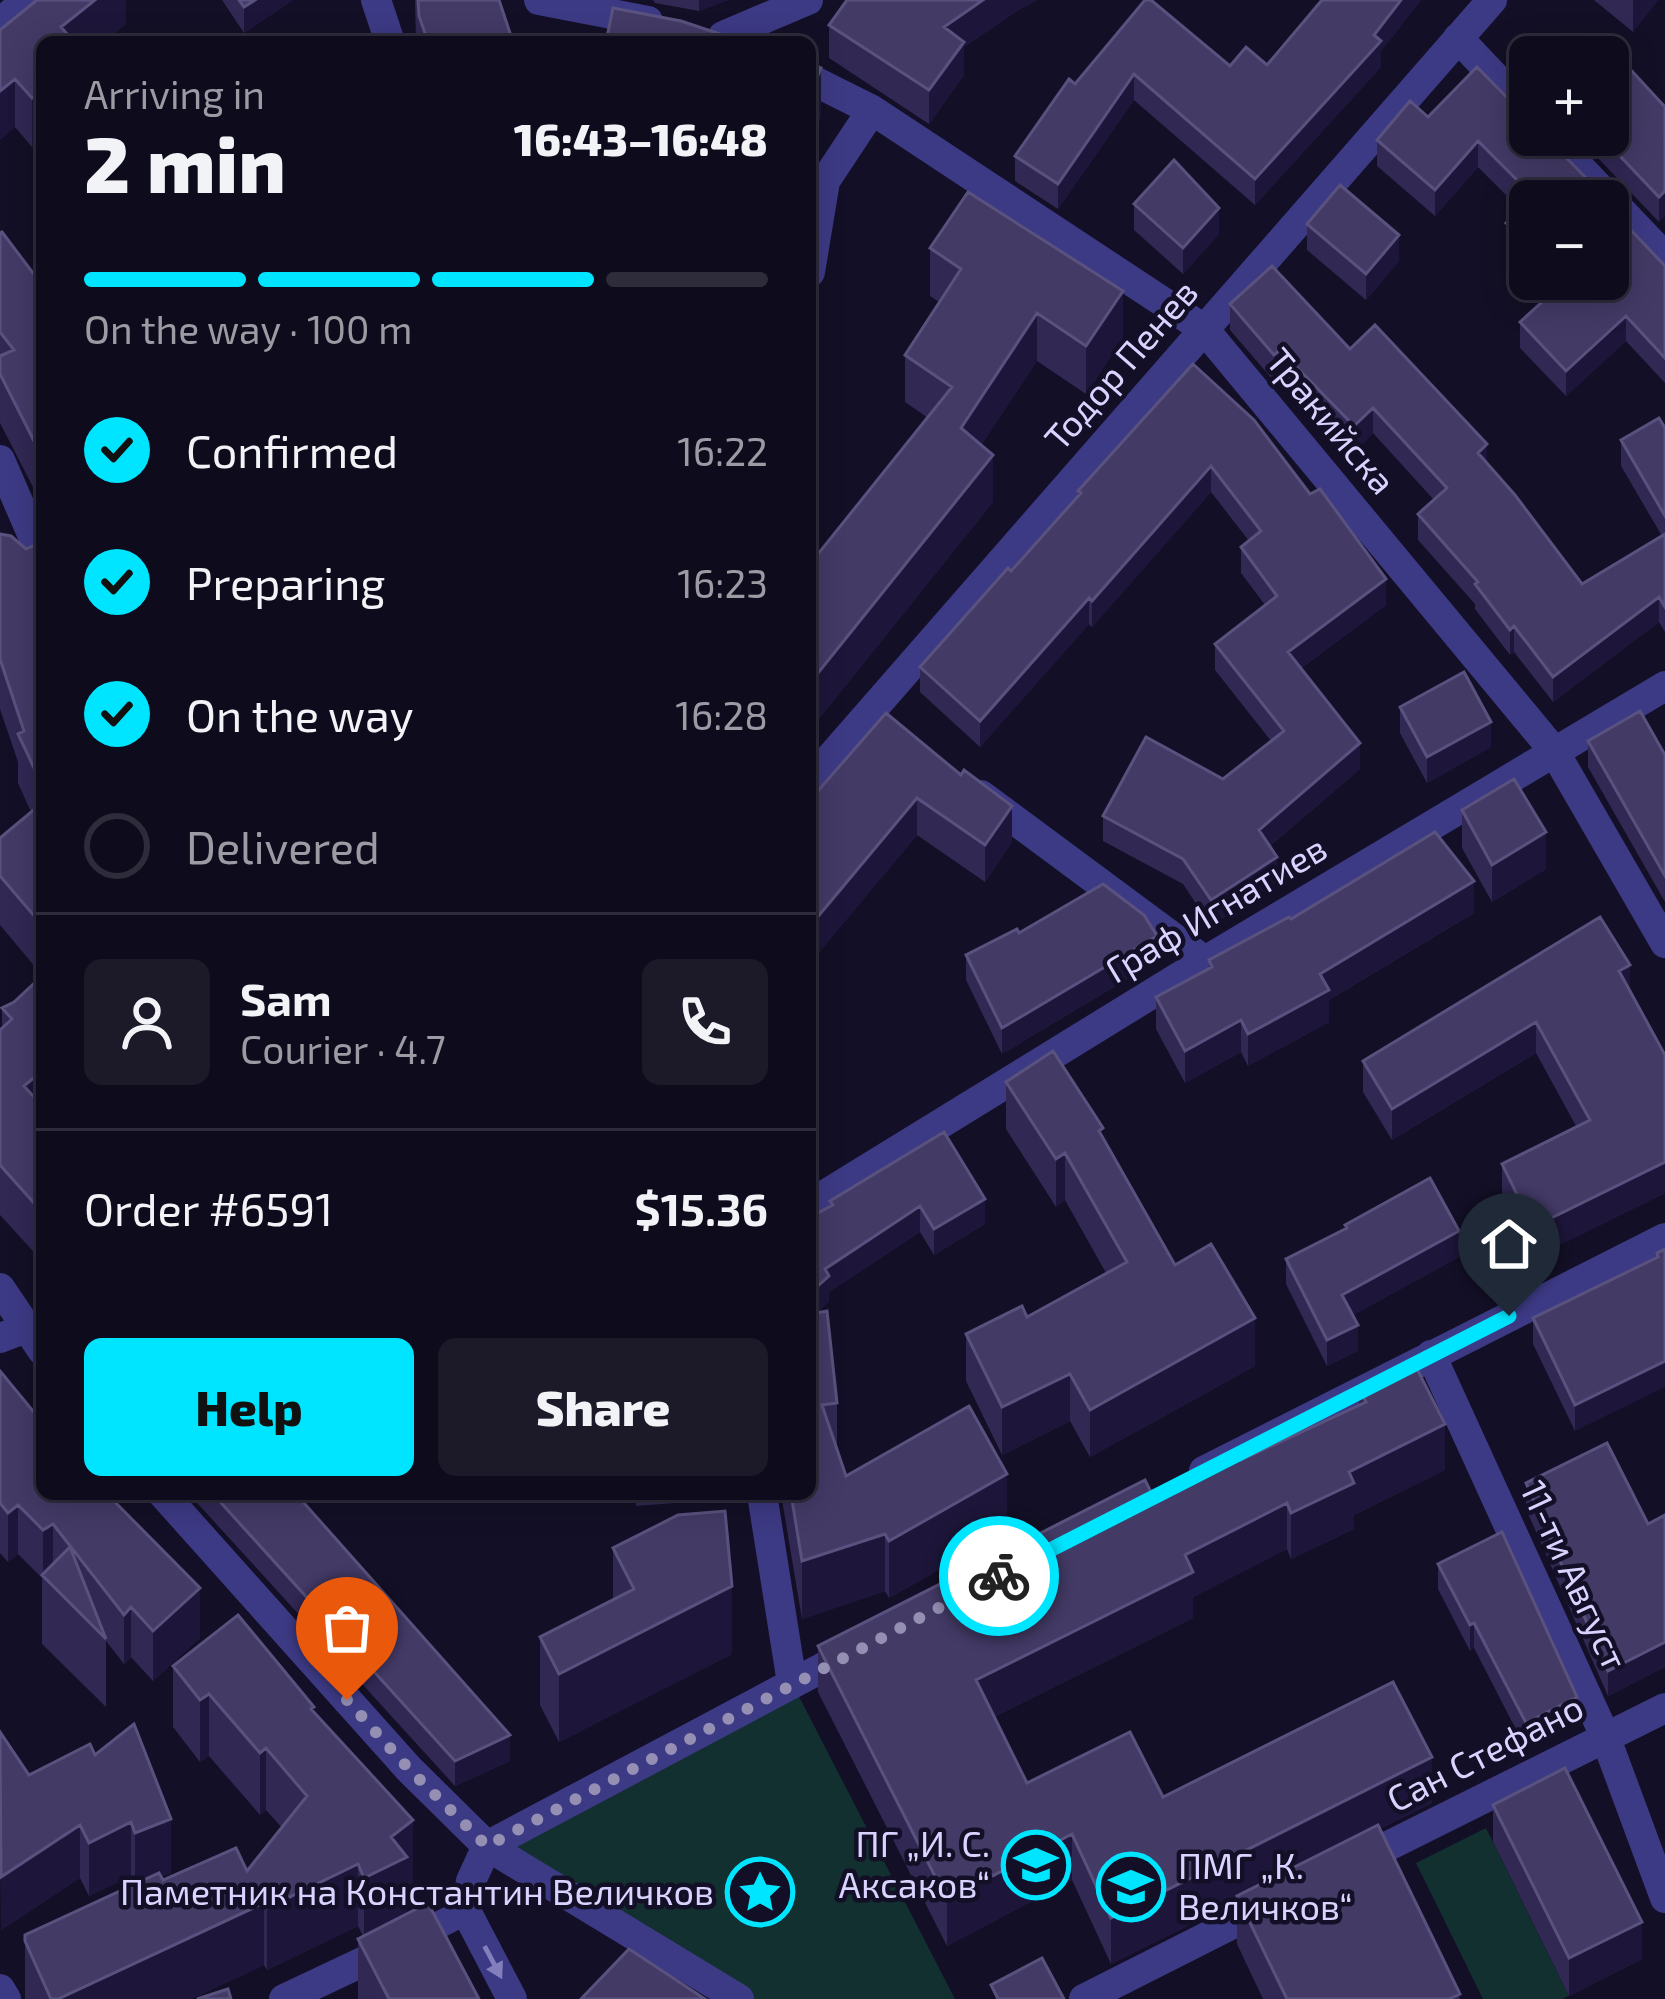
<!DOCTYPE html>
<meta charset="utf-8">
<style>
body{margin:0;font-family:"Exo 2",sans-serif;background:#1c1929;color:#f1f3f6;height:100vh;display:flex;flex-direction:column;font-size:45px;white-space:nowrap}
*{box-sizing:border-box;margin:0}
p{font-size:39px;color:#9b9ba3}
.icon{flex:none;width:66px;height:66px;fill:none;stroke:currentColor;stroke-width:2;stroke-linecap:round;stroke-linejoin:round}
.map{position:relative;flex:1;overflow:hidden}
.drawer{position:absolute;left:36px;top:36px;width:780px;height:1464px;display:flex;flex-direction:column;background:#0e0b1c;border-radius:18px;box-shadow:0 6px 30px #0003,0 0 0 3px #2e2b3b}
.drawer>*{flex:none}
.buttons{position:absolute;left:1509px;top:36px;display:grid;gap:24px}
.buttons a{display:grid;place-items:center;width:120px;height:120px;border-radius:18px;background:#0e0b1c;box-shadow:0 6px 30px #0003,0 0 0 3px #2e2b3b;font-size:60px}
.pin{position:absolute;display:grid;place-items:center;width:102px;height:102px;color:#fff;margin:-123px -51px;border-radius:50% 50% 50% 0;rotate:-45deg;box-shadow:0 0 12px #0007}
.pin .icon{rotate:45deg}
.courier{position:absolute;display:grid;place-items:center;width:120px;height:120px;margin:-60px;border:9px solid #00e5ff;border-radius:50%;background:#fff;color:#222;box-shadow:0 3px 15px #0007}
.summary em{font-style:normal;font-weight:800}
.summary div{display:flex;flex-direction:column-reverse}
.summary{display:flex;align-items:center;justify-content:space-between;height:204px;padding:0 48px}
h1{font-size:78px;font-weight:800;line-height:90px}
.bar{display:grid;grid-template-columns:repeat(4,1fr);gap:18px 12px;align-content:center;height:144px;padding:0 48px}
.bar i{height:15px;border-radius:9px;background:#2e2b3b}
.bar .on{background:#00e5ff}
.bar p{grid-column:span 4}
.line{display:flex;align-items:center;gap:30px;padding:0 48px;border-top:3px solid #2e2b3b}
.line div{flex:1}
.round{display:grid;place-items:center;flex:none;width:126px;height:126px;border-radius:18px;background:#1c1929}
ol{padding:0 48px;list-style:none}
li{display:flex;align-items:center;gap:36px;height:132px}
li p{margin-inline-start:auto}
li .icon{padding:12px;border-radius:50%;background:#00e5ff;color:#111;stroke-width:4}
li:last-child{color:#9b9ba3}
li i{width:66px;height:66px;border:6px solid #2e2b3b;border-radius:50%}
.cta{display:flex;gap:24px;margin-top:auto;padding:24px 48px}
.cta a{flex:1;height:138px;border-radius:18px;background:#00e5ff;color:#111;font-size:48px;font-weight:800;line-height:138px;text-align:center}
.cta a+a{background:#1c1929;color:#f1f3f6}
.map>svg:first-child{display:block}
.green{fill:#12302f}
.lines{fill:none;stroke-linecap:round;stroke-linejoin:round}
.pedestrian{stroke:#3d3a85;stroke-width:27}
.minor{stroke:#3d3a85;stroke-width:30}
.tertiary{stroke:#3d3a85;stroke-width:30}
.wall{fill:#312854}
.shaded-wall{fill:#1d163a}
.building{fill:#433a66;stroke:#5a527e;stroke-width:3}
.oneway{fill:#837fbc}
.done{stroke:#948fb3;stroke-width:12;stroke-dasharray:0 21.6}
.route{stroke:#00e5ff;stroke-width:15}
.labels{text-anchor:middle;stroke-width:9;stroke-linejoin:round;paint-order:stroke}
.street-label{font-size:36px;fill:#d9d4ff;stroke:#130f26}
.poi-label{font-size:36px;fill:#d9d4ff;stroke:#130f26;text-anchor:end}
</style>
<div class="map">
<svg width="1665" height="1999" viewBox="0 0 1665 1999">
<rect width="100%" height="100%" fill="#130f26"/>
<path class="green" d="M792,1683L955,1999H739L487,1846Z
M1486,1828L1569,1996L1562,1999H1483L1416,1863Z"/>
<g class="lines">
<path class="pedestrian" d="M419,1935L466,1911"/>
<path class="minor" d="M376,0L390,42
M539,0L648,21
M0,23L27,0
M723,36L808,0
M1458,38L1530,114
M810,79L872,110L1204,329L1554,751L1665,943
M1549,135L1665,257
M810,272L825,181L872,110
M0,460L42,557
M810,781L1492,0
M981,795L1205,961
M810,1204L1205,961L1665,686
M0,1338L26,1328
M1431,1355L1605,1736L1665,1898
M1204,1471L1665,1238
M762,1494L792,1683
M1352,1864L1665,1708
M0,1989L6,1999
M284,1999L392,1948
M512,1999L466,1911L471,1881L487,1846L852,1652
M1084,1999L1272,1904"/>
<path class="tertiary" d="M0,1288L42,1350
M163,1494L409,1769L487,1846L739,1999"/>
</g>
<path class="wall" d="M126,0V24L103,42H42V138L32,147L15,127L0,140V30Z
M222,0H293L244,33Z
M415,0H499L513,42H416Z
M653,0H728L699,11L655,3Z
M847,0H1037L1020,9L964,47V75L929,124L829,58V25Z
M1145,0L1230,66L1267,65L1322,0H1421L1381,51V67L1255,205L1134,100L1058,209L1015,181V156Z
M1594,0H1658L1633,32Z
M1477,67L1665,266V383L1626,341L1566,396L1520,348V322L1550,295L1535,279H1608L1530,201V273L1506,248V223L1520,209L1478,167L1435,216L1377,166V140L1428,117Z
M1665,107L1659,222L1576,135H1608Z
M1134,204L1219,234L1183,274L1134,230Z
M1307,224L1399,261L1366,300L1307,250Z
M0,233L42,285L34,489L0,423Z
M930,248L1123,338L1086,394L1037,361L981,445L993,502L810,730V564L928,418L905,402V355L939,302L930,296Z
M1230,304L1350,349L1487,463L1582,584L1662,536L1621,466V440L1665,428V632L1659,622L1553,702L1514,652L1510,655L1475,609V604L1418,540V514L1434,500L1373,433L1354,452L1280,375L1274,381L1230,330Z
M1193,364L1386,605L1301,668L1360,769L1270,846L1277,882L1211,926L1183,884L1103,841V816L1223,779L1271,741L1215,670V644L1265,605L1241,573V547L1249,541L1211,492L1092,627L1089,624L980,747L920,692V667L1078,496V491Z
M0,534L26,549L42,542V975L0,925V838L31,812L18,783V762L0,709Z
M1400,707L1491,747L1427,783L1400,733Z
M886,713L1012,842L985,882L917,835L810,963V800Z
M1588,741L1665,755V902L1588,767Z
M1462,810L1546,869L1492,902L1462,848Z
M1474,913L1329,1000V1022L1248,1066L1241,1052L1185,1083L1156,1029V997L1209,969V960L1291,919Z
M1019,933L1157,961L1002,1054L966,980V955Z
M42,976V1261L0,1215V1030L2,1028V1008L14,1002Z
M1630,991L1665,1055V1193L1533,1258L1502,1195V1164L1576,1126L1536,1053L1392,1140L1363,1092V1061Z
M1006,1082L1103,1139L1175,1265L1255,1366L1090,1457L1070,1421L1002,1455L966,1381V1334L1027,1317L1106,1273L1065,1200L1056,1207L1006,1129Z
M944,1132L985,1224L934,1255L920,1232L829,1292V1301L817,1313L837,1403V1450L846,1476L1007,1531L889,1598L885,1591L802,1619L781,1494H810V1217L830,1207V1201Z
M1345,1225L1459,1257L1353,1315L1358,1351L1327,1366L1286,1284V1259L1345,1229Z
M1665,1249L1575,1431L1533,1344V1318L1657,1258V1253Z
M0,1371L200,1638L153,1681L131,1657L124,1664L106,1641V1707L42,1644V1578L18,1554L8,1562L0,1553Z
M1359,1389L1445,1470L1354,1515V1529L1291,1559L1287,1549L1193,1597V1618L994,1717L1027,1783L1163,1797L1432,1803L1380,1829L1460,1999H1263L1237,1944V1901L1111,1964L1072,1880L947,1946L818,1692V1646L1152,1494L1241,1460L1359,1405Z
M1526,1483L1648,1524L1665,1515V1667L1608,1696L1526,1509Z
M189,1494H296L510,1761L455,1786Z
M635,1494H713V1500L636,1506Z
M613,1548L732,1654L559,1742L540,1705V1637L613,1600Z
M1438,1564L1577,1723L1526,1749L1474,1648L1470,1651L1438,1589Z
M173,1666L314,1712L413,1882L407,1887V1913L479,1999H358V1939L363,1936L358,1926L267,1970L264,1965L191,1999H25V1935L135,1884L131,1876L89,1896L80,1878L1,1930L0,1732L29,1775L95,1755L171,1873L161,1876L163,1880L247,1871L282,1828L266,1810L260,1815L209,1756L200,1762L173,1727Z
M1493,1805L1642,1959L1569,1996L1493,1842Z"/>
<path class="shaded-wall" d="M95,0H126V24L103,42H61V27Z
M255,0H293L244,33V7Z
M699,0H728L699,11Z
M983,0H1037L1020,9L964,47V75L929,124V90L944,27Z
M1401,0H1421L1381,51V67L1255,205V179Z
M1633,0H1658L1633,32Z
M821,68V117L810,145V96Z
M1134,74V100L1058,209V184Z
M15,79V127L0,140V91Z
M42,89V138L32,147V98Z
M1478,141V167L1435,216V190Z
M1665,191V216L1659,222V197Z
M1219,208V234L1183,274V248Z
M1399,235V261L1366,300V274Z
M1123,291V338L1086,394V346Z
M1037,313V361L961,476V428Z
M1626,316V341L1566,396V371Z
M1280,350V375L1274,381V355Z
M1373,408V433L1354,452V426Z
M42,437V486L34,489V441Z
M1487,444V470L1478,453Z
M993,455V502L810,730V683Z
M1211,466V492L1092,627V601Z
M1386,579V605L1288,677V652Z
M1659,597V622L1553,702V677Z
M1089,598V624L980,747V721Z
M1514,626V652L1510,655V630Z
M1491,722V747L1427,783V757Z
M1360,743V769L1259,855V830Z
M917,798V835L810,963V926Z
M1012,806V842L985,882V845Z
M1546,832V869L1492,902V865Z
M1277,857V882L1211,926V900Z
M1474,881V913L1329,1000V1022L1248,1066V1034L1320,974Z
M1157,936V961L1002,1054V1028Z
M1630,965V996L1619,971Z
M1241,1020V1052L1185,1083V1051Z
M1536,1022V1053L1392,1140V1109Z
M42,1071V1120L24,1086Z
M1065,1153V1200L1056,1207V1159Z
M1665,1162V1193L1533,1258V1227Z
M985,1199V1224L934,1255V1229Z
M920,1206V1232L829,1292V1301L810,1319V1293L825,1269Z
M1459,1231V1257L1342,1321V1295Z
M1255,1318V1366L1090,1457V1410Z
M1358,1325V1351L1327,1366V1340Z
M1665,1361V1387L1575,1431V1405Z
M1070,1374V1421L1002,1455V1407Z
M1445,1424V1470L1354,1515V1529L1291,1559V1513L1349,1472Z
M1007,1474V1531L889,1598V1541Z
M1287,1503V1549L1193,1597V1618L976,1726V1680L1185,1555Z
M18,1505V1554L8,1562V1513Z
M53,1524V1574L43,1579V1530Z
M885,1534V1591L802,1619V1561Z
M732,1586V1654L559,1742V1674Z
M200,1588V1638L153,1681V1631Z
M131,1607V1657L124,1664V1615Z
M1474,1623V1648L1470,1651V1625Z
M1665,1642V1667L1608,1696V1671Z
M209,1694V1756L200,1762V1700Z
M1577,1697V1723L1526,1749V1723Z
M510,1735V1761L455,1786V1761Z
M266,1748V1810L260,1815V1753Z
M1432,1757V1803L1239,1900L1237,1896V1901L1111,1964V1918Z
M171,1819V1873L135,1886V1833Z
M413,1820V1882L407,1887V1919L364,1939V1878L391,1837Z
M131,1822V1876L89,1896V1843Z
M80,1825V1878L1,1930V1877Z
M1072,1834V1880L947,1946V1900Z
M358,1864V1926L267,1970V1908Z
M264,1903V1965L191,1999H58Z
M1642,1922V1959L1569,1996V1958Z"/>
<path class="building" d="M37,0H95L61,27L74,42H42V89L32,98L15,79L0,91V30Z
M239,0H255L244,7Z
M418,0H499L513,42H428L419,16Z
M847,0H983L944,27L964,42L929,90L829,25Z
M1145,0H1151L1230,66L1246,47L1267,65L1322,0H1401L1374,35L1381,41L1255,179L1134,74L1058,184L1015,156L1069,79L1075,84Z
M613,8L681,21L744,42H606Z
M1618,56L1665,107V191L1659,197L1600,135H1608V66Z
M810,64L821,68L810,96Z
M1477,67L1530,121V135H1544L1631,224L1628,227L1665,266V358L1626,316L1566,371L1520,322L1563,283L1560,279H1608V201H1530V248L1506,223L1533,196L1478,141L1435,190L1377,140L1410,101L1428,117Z
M1174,160L1219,208L1183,248L1134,204Z
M1340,185L1399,235L1366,274L1307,224Z
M968,192L1123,291L1086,346L1037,313L961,428L993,455L810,683V564L952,387L905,355L961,269L930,248Z
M2,232L42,285V437L34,441L0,374V356L14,350L0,332V233Z
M1272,266L1350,349L1375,325L1487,444L1478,453L1515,495L1582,584L1665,534V607L1659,597L1553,677L1514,626L1510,630L1475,584L1478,582L1418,514L1447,488L1373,408L1354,426L1280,350L1274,355L1230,304Z
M1193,364L1254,420L1310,494L1320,489L1386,579L1288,652L1360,743L1259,830L1277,857L1211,900L1183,859L1103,816L1146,737L1223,779L1284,731L1215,644L1277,596L1241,547L1261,531L1211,466L1092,601L1089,598L980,721L920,667L1008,568L1011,571L1081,493L1078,491Z
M1659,418L1665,428V516L1621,440Z
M0,534L11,536L26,549L42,542V785L18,734L24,731L0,659Z
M1464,672L1491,722L1427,757L1400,707Z
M1640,711L1665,755V876L1588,741Z
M886,713L961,775L964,770L1012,806L985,845L917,798L810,926V800Z
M1514,779L1546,832L1492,865L1462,810Z
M42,803V925L0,876V838Z
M1435,832L1474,881L1320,974L1329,990L1248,1034L1241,1020L1185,1051L1156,997L1212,967L1209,960L1289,917L1291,919Z
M1103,884L1144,915L1157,936L1002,1028L966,955L1017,929L1019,933Z
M1600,917L1630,965L1619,971L1665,1055V1162L1533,1227L1502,1164L1590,1120L1536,1022L1392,1109L1363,1061Z
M42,976V1071L24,1086L42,1106V1212L0,1165V1030L12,1019L2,1008L14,1002Z
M1053,1051L1103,1128L1099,1131L1175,1265L1211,1244L1255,1318L1090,1410L1070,1374L1002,1407L966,1334L1022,1306L1027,1317L1127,1262L1065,1153L1056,1159L1006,1082Z
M944,1132L985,1199L934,1229L920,1206L825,1269L829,1276L810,1293V1217L833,1205L830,1201Z
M1430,1178L1459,1231L1342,1295L1358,1325L1327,1340L1286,1259L1347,1228L1345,1225Z
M1665,1249V1361L1575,1405L1533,1318L1658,1257L1657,1253Z
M827,1311L837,1403L822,1405L846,1476L969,1406L1007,1474L889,1541L885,1534L802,1561L791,1494H810V1314Z
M1413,1361L1445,1424L1349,1472L1354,1483L1291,1513L1287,1503L1185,1555L1193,1572L976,1680L1027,1783L1130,1732L1163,1797L1393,1682L1432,1757L1111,1918L1072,1834L947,1900L818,1646L1145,1480L1152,1494L1237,1451L1241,1460L1366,1402L1359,1389Z
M0,1371L42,1422V1494H107L200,1588L153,1631L131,1607L124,1615L53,1524L43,1530L18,1505L8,1513L0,1503Z
M1607,1443L1648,1524L1665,1515V1642L1608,1671L1526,1483Z
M213,1494H296L510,1735L455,1761Z
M725,1511L732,1586L559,1674L540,1637L634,1589L613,1548L678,1515Z
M1502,1532L1577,1697L1526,1723L1474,1623L1470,1625L1438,1564Z
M70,1547L106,1639L42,1575Z
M238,1615L314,1707L311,1709L413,1820L391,1837L407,1857L364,1878L358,1864L267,1908L264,1903L58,1999H51L25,1941V1935L159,1873L163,1880L236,1848L247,1871L307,1796L266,1748L260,1753L209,1694L200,1700L173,1666Z
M134,1724L171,1819L135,1833L131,1822L89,1843L80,1825L1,1877L0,1732L29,1775L90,1744L95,1755Z
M1565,1768L1642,1922L1569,1958L1493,1805Z
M1378,1825L1460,1994L1449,1999H1287L1237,1896Z
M428,1903L479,1999H389L358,1939Z
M629,1949L705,1999H581Z
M1042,1958L1064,1999H998L991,1985Z
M228,1989L231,1999H197Z"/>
<defs><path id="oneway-solid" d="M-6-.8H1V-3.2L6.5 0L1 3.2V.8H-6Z" transform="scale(3)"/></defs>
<use class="oneway" href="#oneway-solid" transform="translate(493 1962) rotate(62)"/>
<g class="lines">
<path class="done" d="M347,1700L409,1769L487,1846L999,1576"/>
<path class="route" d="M999,1576L1509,1316"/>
</g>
<defs>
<symbol id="school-ring" viewBox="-11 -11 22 22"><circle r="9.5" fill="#130f26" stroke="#00e5ff" stroke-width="1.5"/><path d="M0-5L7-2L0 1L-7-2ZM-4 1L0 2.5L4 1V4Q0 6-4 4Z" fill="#00e5ff"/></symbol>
<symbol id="sight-ring" viewBox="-11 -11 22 22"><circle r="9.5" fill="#130f26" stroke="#00e5ff" stroke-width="1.5"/><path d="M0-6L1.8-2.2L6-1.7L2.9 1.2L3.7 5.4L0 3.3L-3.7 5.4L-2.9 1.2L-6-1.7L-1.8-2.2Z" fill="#00e5ff"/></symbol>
</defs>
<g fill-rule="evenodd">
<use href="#school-ring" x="998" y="1827" width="76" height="76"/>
<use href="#school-ring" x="1093" y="1849" width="76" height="76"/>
<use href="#sight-ring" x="722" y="1854" width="76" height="76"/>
</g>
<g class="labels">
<g class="street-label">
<text transform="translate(1121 365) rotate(-49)" y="13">Тодор Пенев</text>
<text transform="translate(1331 421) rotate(50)" y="13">Тракийска</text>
<text transform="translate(1216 909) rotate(-31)" y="13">Граф Игнатиев</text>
<text transform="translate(1574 1575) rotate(65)" y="13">11-ти Август</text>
<text transform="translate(1485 1753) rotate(-27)" y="13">Сан Стефано</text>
</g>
<g class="poi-label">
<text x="990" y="1857">ПГ „И. С.<tspan x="990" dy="41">Аксаков“</tspan></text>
<text x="1178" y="1879" text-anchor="start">ПМГ „К.<tspan x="1178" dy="41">Величков“</tspan></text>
<text x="714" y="1905">Паметник на Константин Величков</text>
</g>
</g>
</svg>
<div class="buttons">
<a>+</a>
<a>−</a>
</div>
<div class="pin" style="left:347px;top:1700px;background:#ea580c"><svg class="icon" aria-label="bag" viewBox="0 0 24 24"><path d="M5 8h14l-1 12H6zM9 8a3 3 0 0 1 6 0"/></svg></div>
<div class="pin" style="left:1509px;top:1316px;background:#1f2937"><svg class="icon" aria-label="home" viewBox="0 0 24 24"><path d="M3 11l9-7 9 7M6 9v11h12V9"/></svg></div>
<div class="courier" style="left:999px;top:1576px"><svg class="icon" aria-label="bike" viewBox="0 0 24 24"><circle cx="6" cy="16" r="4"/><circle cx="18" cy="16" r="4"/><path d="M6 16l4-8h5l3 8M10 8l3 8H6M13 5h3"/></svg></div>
<section class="drawer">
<div class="summary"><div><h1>2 min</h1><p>Arriving in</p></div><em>16:43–16:48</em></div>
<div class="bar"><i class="on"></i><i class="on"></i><i class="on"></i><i></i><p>On the way · 100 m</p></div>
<ol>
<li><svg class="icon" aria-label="check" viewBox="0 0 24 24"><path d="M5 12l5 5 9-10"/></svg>Confirmed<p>16:22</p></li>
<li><svg class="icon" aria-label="check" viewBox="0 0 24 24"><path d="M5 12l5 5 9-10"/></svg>Preparing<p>16:23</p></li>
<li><svg class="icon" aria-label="check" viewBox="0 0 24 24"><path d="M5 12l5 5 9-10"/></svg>On the way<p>16:28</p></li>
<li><i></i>Delivered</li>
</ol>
<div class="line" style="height:216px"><a class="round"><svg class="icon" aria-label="person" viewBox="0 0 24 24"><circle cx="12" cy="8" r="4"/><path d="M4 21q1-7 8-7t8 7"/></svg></a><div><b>Sam</b><p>Courier · 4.7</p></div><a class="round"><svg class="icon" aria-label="phone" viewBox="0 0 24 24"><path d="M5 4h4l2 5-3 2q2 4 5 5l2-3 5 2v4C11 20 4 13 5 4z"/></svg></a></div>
<div class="line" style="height:156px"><div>Order #6591</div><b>$15.36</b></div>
<div class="cta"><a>Help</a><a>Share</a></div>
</section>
</div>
